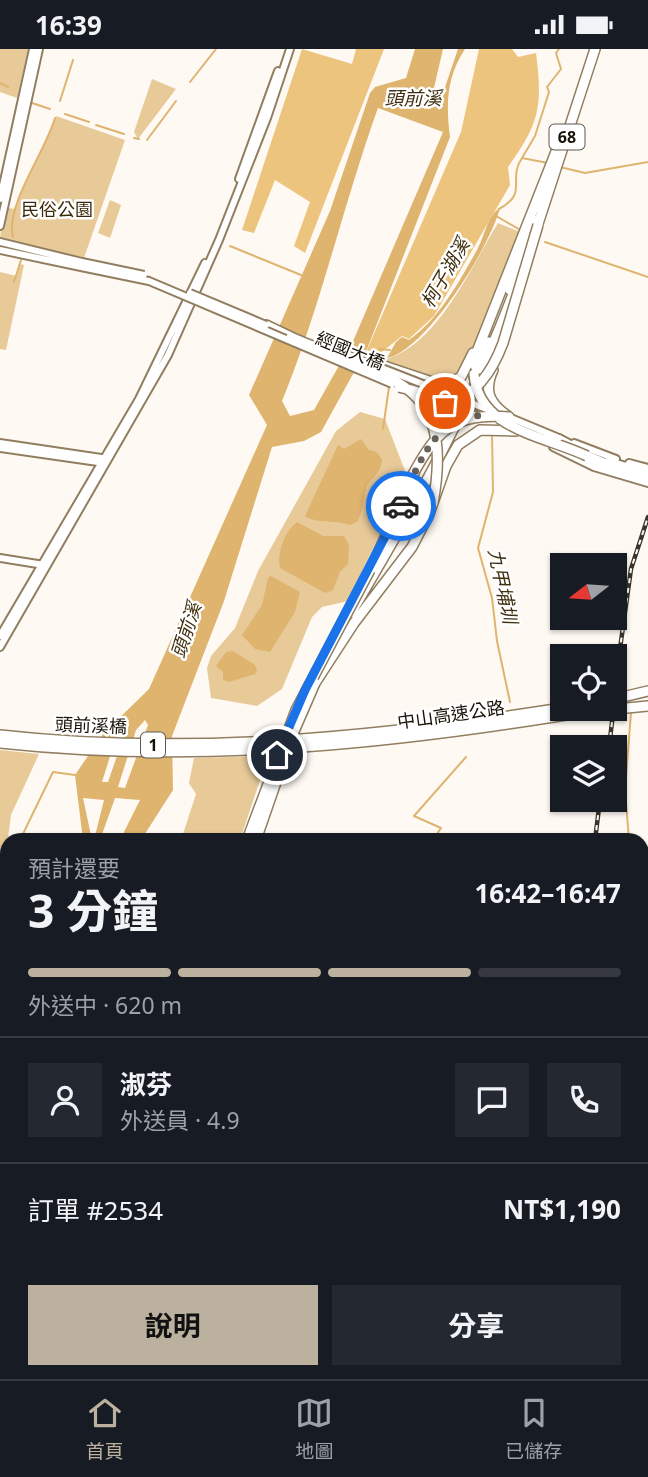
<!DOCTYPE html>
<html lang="zh-TW">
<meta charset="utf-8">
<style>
body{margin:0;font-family:"Noto Sans","Noto Sans TC",sans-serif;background:#242831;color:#f1f3f6;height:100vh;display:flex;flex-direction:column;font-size:26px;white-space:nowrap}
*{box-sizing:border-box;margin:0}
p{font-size:23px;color:#9ea1a6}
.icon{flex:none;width:38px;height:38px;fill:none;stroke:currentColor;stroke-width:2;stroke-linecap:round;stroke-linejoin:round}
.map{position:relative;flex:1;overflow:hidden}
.drawer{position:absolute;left:0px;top:784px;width:649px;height:546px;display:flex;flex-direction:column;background:#171b24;border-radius:21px 21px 0 0;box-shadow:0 2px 5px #0004}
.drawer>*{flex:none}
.needle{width:46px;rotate:253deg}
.tools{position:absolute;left:550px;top:504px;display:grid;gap:14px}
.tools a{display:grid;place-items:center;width:77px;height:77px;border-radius:0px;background:#171b24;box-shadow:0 2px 5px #0004;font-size:35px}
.pin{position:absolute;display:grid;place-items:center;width:60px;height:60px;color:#fff;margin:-30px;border:4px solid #fff;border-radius:50%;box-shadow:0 2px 7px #0007}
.courier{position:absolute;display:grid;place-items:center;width:70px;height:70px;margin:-35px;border:5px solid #1a73e8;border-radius:50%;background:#fff;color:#222;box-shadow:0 2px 9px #0007}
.overview em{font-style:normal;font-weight:700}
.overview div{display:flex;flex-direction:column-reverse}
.overview{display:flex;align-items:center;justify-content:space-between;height:119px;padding:0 28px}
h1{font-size:46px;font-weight:700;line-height:52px}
.bar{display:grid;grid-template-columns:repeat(4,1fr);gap:10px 7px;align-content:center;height:84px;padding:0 28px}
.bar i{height:9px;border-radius:5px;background:#363941}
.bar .current{background:#bbb19e}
.bar p{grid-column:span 4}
.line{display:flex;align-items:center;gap:18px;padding:0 28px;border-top:2px solid #363941}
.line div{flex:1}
.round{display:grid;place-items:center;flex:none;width:74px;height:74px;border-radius:0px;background:#242831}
.action{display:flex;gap:14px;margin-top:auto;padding:14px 28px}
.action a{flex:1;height:80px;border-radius:0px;background:#bbb19e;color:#111;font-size:28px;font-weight:700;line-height:80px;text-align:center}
.action a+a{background:#242831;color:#f1f3f6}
.status{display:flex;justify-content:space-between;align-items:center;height:49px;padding:0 35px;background:#171b24;direction:ltr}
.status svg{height:19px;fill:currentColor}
.dock{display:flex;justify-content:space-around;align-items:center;height:98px;border-top:2px solid #363941;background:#171b24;font-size:19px;color:#9ea1a6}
.dock a{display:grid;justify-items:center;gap:4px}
.dock .current{color:#bbb19e}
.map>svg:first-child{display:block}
.built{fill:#feeaca}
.green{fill:#e8ca99}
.forest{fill:#edc47d}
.water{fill:#deb46e;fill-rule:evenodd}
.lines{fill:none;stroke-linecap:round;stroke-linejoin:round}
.stream{stroke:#deb46e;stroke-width:2}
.secondary-casing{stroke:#917e60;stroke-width:10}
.highway-casing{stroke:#917e60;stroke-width:12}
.secondary{stroke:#fff;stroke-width:6}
.highway{stroke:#fff;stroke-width:9}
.rail-casing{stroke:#3b342a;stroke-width:4.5}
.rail{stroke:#fff;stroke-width:2;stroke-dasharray:5;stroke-linecap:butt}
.secondary-bridge-casing{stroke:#917e60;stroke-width:10;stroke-linecap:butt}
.highway-bridge-casing{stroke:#917e60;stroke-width:12;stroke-linecap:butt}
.secondary-bridge{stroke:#fff;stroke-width:6}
.highway-bridge{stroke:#fff;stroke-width:9}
.done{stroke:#69635a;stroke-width:7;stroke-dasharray:0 12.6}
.route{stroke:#1a73e8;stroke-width:9}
.labels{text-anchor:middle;stroke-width:5;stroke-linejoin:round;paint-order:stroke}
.shield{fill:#fff;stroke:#5e5951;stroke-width:2}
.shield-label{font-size:16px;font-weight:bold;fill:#191207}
.park-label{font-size:18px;fill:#3b2a0a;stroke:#fff}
.street-label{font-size:18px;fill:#191207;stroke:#fff}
.water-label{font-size:19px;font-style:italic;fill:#412f10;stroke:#fff}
</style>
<div class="status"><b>16:39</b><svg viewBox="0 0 49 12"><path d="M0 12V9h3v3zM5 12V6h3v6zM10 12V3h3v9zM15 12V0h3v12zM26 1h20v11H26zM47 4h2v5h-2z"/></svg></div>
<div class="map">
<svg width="648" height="1330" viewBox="0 0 648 1330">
<rect width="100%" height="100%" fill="#fef9f3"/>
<path class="built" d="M642,801L648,803V897L642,872Z"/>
<path class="green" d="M0,0H28L17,49L0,43Z
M152,30L176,40L138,90L134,83Z
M56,67L125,91L84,209L0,189L4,158L14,160Z
M110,151L121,156L110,189L98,184Z
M498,174L520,183L466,319L453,332L439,335L382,311C437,299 470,219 498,174Z
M20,215L24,216L6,301L0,300V223L17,227Z
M360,363L385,370L407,427L348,552L322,558L312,568L282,640L257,657L211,649L207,619L211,607L235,579L258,522L336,382Z
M0,701L39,705L11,766L0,852Z
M268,707L240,791H181L196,745L189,734L194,709Z
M7,1144V1323H74L72,1330H0V1177Z"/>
<path class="forest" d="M302,0L352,15L356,0H384L305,204L294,197L310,153L275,131L254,184L242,181Z
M479,0H512L518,8L536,4C543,58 539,75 508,118L510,136L434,267L409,290L402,287L378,306L367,301L461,83Z"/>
<path class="water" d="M415,0H443L433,43L440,53L458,0H465C446,29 446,56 450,88L360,318L353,325L321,383L304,392L272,398L224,552L172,687L173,741L141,791H120L140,751L115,749L100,791H94L104,751L83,749L92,791H83L75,726L103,685L149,640L267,376L249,346L330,162L370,44L375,38L406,29ZM378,59L443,83L354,290L314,361L290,367L282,352C321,257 343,156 378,59ZM145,671L148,676L125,739L118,738L136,681ZM126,681L108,733H102L116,688Z
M500,159C490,197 427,301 387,309L396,293L402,288L409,291C439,270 459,233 477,201C484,189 488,165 500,159Z
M361,390L369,401L377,403L382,411C380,428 369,429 366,440C363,452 363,462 357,473L350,476C337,471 316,475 305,467L338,396L344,400Z
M297,473L323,487H344L349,496L348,515L340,523L333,541L325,544L280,519C277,503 284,483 297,473Z
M271,527L300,543L295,563L270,603L255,600L242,586L262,556L268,529Z
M233,602L255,616L257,621L255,625L229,633L223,631V623L216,617L226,603Z"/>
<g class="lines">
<path class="stream" d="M190,33L216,0
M0,34L8,38
M60,52L73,11
M32,54L50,60
M65,65L89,73
M96,76L124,85
M134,89L139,90
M147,91L176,52
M522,109L535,87L549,43L547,38L561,20L556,4L559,0
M560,118L585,124L648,113
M499,160C529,144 507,131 522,109L548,114
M496,167L522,182
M13,188C5,156 46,102 55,69
M545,193L648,228
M230,197L301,226
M14,233L21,211
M377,311L380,300L390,301
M383,380L389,338
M492,386L493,443L478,499L492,549L497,592L510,653
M20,791L53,723L75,726
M433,791L441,779L414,767L466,708
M629,791L625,740L631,664
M0,888L7,873
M642,891L648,900
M73,1330L75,1323
M120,1330L121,1323
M344,1330L347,1324"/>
<defs>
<path id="secondary" d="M239,130L278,22
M0,150L33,0
M0,177L39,0
M0,193L82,213
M0,201L81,218
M336,301L364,312
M559,389L576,398
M0,394L108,410
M574,394L616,410
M553,398L594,418L648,434
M0,399L105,414
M608,412L648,423
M629,414L648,419
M622,422L648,429
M0,509L44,516
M0,587L139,350L205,214
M0,598L168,306L219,191L267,69L290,0"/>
<path id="highway" d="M536,181L595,0
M510,241L534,171
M266,276L291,288
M375,314L444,337L461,328L473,304
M475,317L478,300L561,90
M493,321C483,343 490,355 509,368
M474,328L489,293
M587,407L625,423
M371,519L414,424
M351,564C414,458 473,353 516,237
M315,634L354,574L412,498L429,465L446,417L458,396L480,381L516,382
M614,650L648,642
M596,662L648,657
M0,686C188,707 375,688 562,659
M0,694C202,716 403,694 602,660
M84,1330L86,1323
M93,1330L94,1323"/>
</defs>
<use href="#secondary" class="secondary-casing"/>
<use href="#highway" class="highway-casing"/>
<use href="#secondary" class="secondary"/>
<use href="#highway" class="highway"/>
<defs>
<path id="rail" d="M614,643L631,520L648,468
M609,698L613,665
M595,791L600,751
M527,1330L528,1323"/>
</defs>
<use href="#rail" class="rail-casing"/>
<use href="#rail" class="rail"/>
<defs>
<path id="secondary-bridge" d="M82,213L144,226
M81,218L149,232L392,335
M190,244L266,276
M364,312L489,361
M439,352L477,367
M506,367L559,389"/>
<path id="highway-bridge" d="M291,288C386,330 456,327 433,454
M474,325C478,381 546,387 587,407
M399,338C414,341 428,347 442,350C474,355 494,318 503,294L538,176
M411,429C436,382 453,363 509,368
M247,791L296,661L370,521
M256,791L292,687L315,634"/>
</defs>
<use href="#secondary-bridge" class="secondary-bridge-casing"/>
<use href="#highway-bridge" class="highway-bridge-casing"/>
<use href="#secondary-bridge" class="secondary-bridge"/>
<use href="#highway-bridge" class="highway-bridge"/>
</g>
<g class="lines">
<path class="done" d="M401,457C415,422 433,369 478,367L445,354"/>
<path class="route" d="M277,706L305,641L401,457"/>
</g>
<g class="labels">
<g class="shield">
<rect x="549.5" y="75.5" width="35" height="25" rx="5"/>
<rect x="141" y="683.5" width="24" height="25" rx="5"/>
</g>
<g class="shield-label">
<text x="567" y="94">68</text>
<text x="153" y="702">1</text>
</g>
<g class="park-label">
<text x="57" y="167">民俗公園</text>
</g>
<g class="street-label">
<text transform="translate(350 302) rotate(22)" y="6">經國大橋</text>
<text transform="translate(451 666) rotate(-8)" y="6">中山高速公路</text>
<text transform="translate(91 677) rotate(2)" y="6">頭前溪橋</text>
</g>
<g class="water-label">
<text x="413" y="56">頭前溪</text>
<text transform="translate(445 224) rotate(-60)" y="7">柯子湖溪</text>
<text transform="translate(503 537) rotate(78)" y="7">九甲埔圳</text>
<text transform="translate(186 581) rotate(-72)" y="7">頭前溪</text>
</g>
</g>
</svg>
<div class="tools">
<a><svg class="needle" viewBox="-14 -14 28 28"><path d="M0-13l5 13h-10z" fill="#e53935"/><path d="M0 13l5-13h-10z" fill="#9ea1a6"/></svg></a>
<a><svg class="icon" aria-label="locate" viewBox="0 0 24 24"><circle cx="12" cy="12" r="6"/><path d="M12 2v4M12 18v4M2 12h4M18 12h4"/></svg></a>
<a><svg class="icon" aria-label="layers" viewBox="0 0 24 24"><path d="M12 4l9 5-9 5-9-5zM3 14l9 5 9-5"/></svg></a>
</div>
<div class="pin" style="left:445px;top:354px;background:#ea580c"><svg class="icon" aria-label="bag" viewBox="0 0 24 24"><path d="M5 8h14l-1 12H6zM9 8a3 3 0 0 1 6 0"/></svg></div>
<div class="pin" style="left:277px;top:706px;background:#1f2937"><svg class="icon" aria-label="home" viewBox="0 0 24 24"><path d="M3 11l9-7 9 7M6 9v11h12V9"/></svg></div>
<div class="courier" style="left:401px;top:457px"><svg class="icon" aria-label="car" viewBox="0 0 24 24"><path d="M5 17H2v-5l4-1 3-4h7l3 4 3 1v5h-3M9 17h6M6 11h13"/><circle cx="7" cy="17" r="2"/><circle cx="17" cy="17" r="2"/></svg></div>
<section class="drawer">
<div class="overview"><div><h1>3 分鐘</h1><p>預計還要</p></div><em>16:42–16:47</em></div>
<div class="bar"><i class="current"></i><i class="current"></i><i class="current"></i><i></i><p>外送中 · 620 m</p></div>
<div class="line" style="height:126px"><a class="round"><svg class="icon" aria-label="person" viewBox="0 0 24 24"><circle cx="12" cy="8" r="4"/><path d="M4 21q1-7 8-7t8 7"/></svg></a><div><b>淑芬</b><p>外送員 · 4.9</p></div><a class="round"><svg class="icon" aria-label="chat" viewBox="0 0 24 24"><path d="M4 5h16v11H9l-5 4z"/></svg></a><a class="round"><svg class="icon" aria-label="phone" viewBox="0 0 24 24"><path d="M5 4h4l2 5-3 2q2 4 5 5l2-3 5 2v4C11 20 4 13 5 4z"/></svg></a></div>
<div class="line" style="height:91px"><div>訂單 #2534</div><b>NT$1,190</b></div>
<div class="action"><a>說明</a><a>分享</a></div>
</section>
</div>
<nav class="dock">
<a class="current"><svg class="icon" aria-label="home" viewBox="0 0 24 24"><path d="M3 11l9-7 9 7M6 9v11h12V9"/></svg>首頁</a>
<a><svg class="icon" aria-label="map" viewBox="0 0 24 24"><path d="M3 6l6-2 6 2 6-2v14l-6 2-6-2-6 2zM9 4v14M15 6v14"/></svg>地圖</a>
<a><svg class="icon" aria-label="saved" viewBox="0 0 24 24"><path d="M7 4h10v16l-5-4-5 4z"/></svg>已儲存</a>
</nav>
